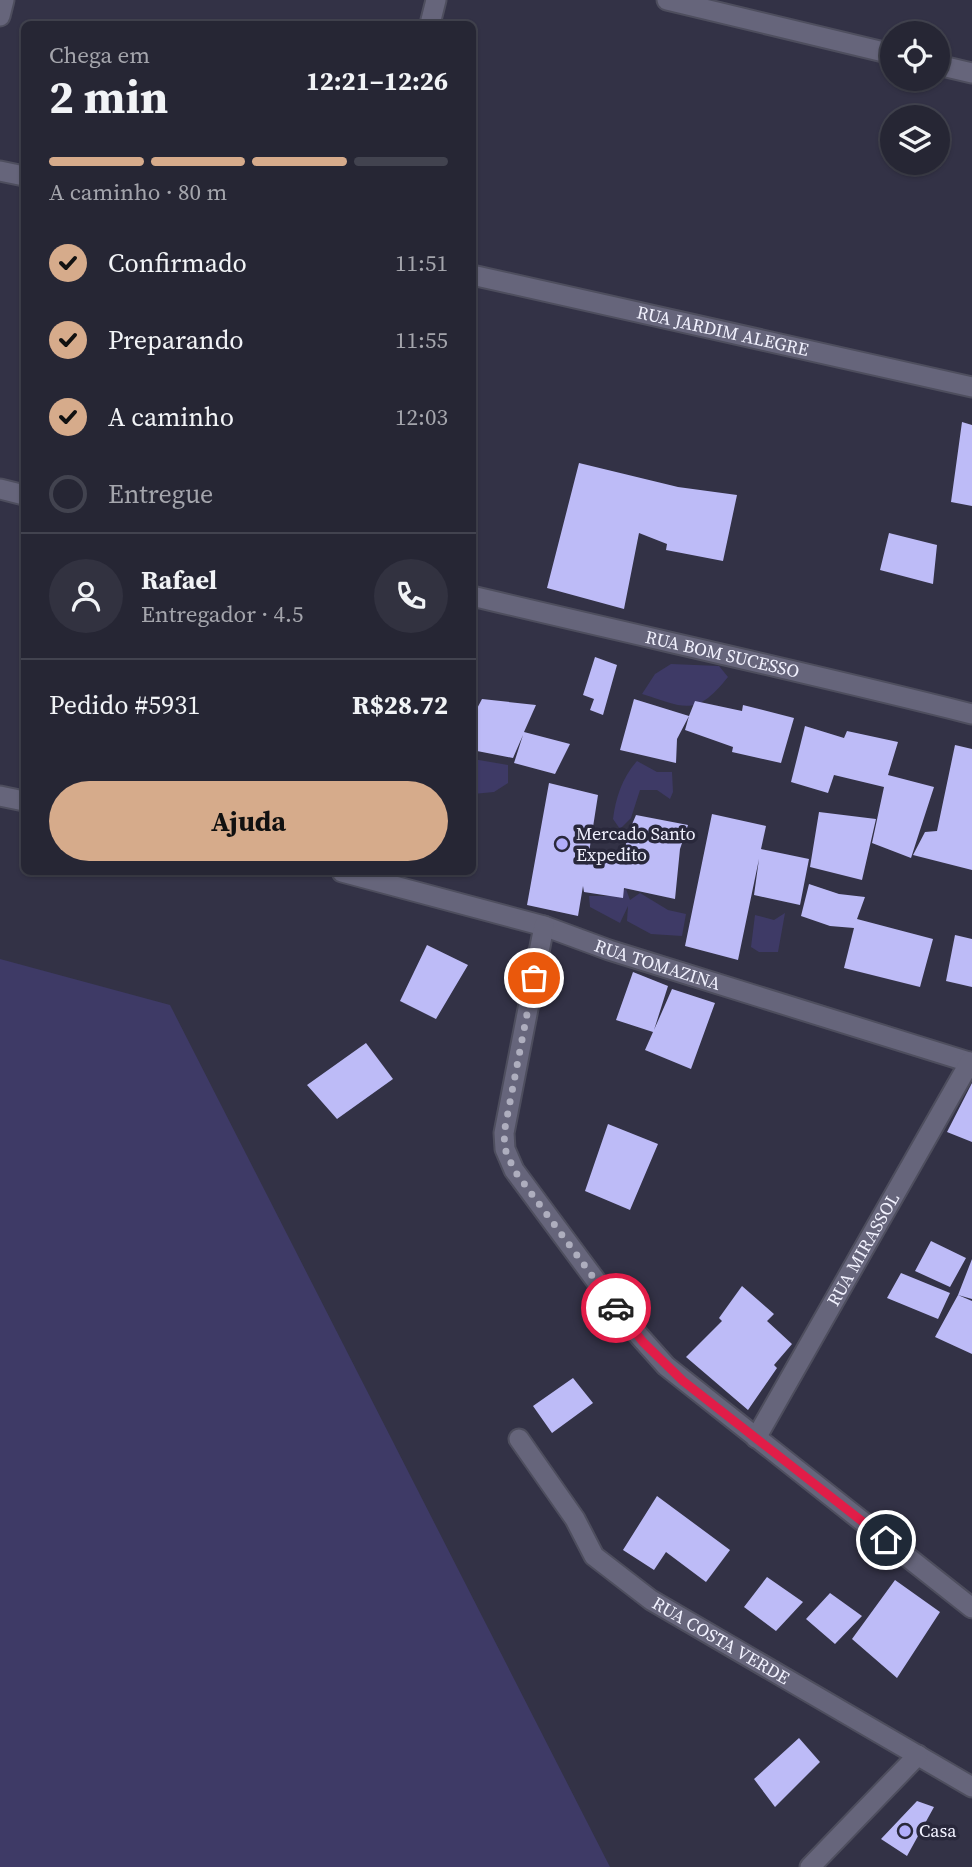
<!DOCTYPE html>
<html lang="pt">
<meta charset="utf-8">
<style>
body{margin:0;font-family:"Source Serif 4",serif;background:#323240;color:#f1f3f6;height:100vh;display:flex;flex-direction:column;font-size:26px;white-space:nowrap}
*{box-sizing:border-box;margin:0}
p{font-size:23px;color:#a4a5ac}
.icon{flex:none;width:38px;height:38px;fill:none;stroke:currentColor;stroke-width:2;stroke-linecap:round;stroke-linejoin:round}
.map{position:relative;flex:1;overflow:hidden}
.sheet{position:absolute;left:21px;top:21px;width:455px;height:854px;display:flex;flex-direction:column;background:#262634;border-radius:10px;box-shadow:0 2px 5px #0004,0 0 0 2px #42434f}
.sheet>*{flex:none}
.buttons{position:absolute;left:880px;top:21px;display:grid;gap:14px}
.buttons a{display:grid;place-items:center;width:70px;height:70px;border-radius:50%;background:#262634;box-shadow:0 2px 5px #0004,0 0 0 2px #42434f;font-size:35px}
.pin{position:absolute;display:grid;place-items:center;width:60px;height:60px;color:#fff;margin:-30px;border:4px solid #fff;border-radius:50%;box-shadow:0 2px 7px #0007}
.courier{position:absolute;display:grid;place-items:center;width:70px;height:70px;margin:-35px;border:5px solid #e11d48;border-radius:50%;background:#fff;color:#222;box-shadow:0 2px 9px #0007}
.head em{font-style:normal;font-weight:700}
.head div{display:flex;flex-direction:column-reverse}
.head{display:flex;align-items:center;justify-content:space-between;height:119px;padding:0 28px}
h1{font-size:46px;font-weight:700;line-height:52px}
.bar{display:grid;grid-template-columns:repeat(4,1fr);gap:10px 7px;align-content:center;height:84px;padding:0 28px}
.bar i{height:9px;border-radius:5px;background:#42434f}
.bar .active{background:#d6ab8b}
.bar p{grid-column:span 4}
.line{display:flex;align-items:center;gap:18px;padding:0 28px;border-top:2px solid #42434f}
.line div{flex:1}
.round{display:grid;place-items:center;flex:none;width:74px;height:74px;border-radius:37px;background:#323240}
ol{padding:0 28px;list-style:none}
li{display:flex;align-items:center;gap:21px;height:77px}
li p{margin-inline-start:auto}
li .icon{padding:7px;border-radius:50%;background:#d6ab8b;color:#111;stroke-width:4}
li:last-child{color:#a4a5ac}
li i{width:38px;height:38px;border:4px solid #42434f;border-radius:50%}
.cta{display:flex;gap:14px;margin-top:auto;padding:14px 28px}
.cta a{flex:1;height:80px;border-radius:42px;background:#d6ab8b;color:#111;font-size:28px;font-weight:700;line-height:80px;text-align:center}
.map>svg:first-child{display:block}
.green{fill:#3e3a66}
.building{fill:#bdbbf7}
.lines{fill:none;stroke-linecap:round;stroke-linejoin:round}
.minor-casing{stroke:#4e4e5e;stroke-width:23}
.minor{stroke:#66657b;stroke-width:19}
.done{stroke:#aeaebe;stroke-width:7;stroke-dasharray:0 12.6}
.route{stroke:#e11d48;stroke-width:9}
.poi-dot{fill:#b1adfa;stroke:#29283b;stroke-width:2.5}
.labels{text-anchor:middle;stroke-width:7;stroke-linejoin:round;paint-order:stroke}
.street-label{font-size:18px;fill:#f1f1fe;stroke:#29283b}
.poi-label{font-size:18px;fill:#f1f1fe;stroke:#29283b;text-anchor:start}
</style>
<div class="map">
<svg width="972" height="1867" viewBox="0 0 972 1867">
<rect width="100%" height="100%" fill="#333246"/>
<path class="green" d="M671,664L719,666L728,677C696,717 686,708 642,694L655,674Z
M473,759L508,765V783L494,792L473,794Z
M637,761L657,772H672L673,792L670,799L657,790H640L631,818L620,829L613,819C616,797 622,778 637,761Z
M626,889L630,900L640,893L668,910L686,914L682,936L651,934L627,921L628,906L620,923L590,907L589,896H611Z
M785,913L778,952H759L751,947L755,915L774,920Z
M0,959L170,1005L610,1867H0Z"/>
<path class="building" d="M962,422L972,425V506L951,502Z
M579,463L678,487L737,495L723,561L666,550L667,544L639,533L624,609L547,588Z
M889,533L937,545L933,584L880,570Z
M595,657L617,665L603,715L590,710L594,699L583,695Z
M482,699L536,705L524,732L570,744L555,774L514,763L523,735L513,758L472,750V718Z
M634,699L689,716L695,701L742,711L743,705L794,718L781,763L732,752L733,747L685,730L689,716L677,739L676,763L620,750Z
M805,726L844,738L847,731L898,742L888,775L934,787L911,858L872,843L884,787L834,775L828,793L791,782Z
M955,745L972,749V870L913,855L925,832L937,831Z
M549,783L598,795L588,859L591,851L624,857L627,836L636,815L688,825L680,849L675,899L624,888L623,898L584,892L583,886L578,916L527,905Z
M819,812L876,819L862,880L810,867Z
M712,814L766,826L761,849L809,859L800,905L754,895L759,859L738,960L685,946Z
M809,884L839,894L865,897L857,919L933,939L920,987L844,968L854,928L830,926L801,916Z
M955,935L972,939V987L946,981Z
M427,945L468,965L436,1019L400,1001Z
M633,972L668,986L654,1030L672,989L715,1003L691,1069L645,1050L653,1032L616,1020Z
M366,1043L393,1079L337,1119L307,1085Z
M972,1083V1142L947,1132Z
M608,1124L658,1144L630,1210L585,1191Z
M931,1241L966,1258L950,1287L915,1271Z
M972,1259V1299L958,1295Z
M901,1273L950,1293L938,1319L887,1298Z
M742,1286L774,1314L767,1321L792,1344L774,1365L777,1368L748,1410L686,1357L722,1321L719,1318Z
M958,1295L972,1301V1354L935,1337Z
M573,1378L593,1403L552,1433L533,1406Z
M657,1496L730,1550L706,1582L666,1552L654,1570L623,1550Z
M767,1577L803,1602L776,1631L744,1607Z
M895,1580L940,1612L897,1678L852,1639Z
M830,1593L862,1616L835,1644L806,1619Z
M799,1738L820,1762L775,1807L754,1779Z
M917,1801L934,1807L907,1856L881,1839Z"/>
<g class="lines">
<defs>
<g id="minor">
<path d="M667,0L892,54"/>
<path d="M0,16L4,0"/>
<path d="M430,24L436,0"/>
<path d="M938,65L972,73"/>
<path d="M0,171L24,176"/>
<path id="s1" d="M472,275L972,387"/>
<path d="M0,489L24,495"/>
<path id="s2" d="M472,596C639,636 806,672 972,714"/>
<path d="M0,796L24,801"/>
<path id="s3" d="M342,872L544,926L609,950L972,1063"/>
<path d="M544,926L504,1133L505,1149L514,1170L625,1320L666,1366L972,1608"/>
<path id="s4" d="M756,1438L970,1062"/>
<path id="s5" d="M519,1439L575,1519L594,1556L651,1600L972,1787"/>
<path d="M810,1867L918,1755"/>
</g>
</defs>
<use href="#minor" class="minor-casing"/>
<use href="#minor" class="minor"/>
</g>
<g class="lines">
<path class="done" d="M534,978L504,1133L505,1149L514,1170L616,1308"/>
<path class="route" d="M616,1308L643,1342L683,1381L886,1540"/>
</g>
<g class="poi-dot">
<circle cx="562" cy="844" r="7"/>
<circle cx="905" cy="1831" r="7"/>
</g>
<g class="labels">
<g class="street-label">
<text dy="6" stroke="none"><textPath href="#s1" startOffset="257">RUA JARDIM ALEGRE</textPath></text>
<text dy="6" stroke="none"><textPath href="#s2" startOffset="257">RUA BOM SUCESSO</textPath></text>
<text dy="6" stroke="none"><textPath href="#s3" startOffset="329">RUA TOMAZINA</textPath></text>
<text dy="6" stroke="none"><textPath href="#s4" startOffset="217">RUA MIRASSOL</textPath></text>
<text dy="6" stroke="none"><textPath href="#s5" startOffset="292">RUA COSTA VERDE</textPath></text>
</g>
<g class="poi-label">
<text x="576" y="840">Mercado Santo<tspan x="576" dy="21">Expedito</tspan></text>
<text x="919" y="1837">Casa</text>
</g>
</g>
</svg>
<div class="buttons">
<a><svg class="icon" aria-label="locate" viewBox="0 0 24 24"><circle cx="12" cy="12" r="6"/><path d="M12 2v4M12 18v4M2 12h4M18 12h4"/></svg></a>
<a><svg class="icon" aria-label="layers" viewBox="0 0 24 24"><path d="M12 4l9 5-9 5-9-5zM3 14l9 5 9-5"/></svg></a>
</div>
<div class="pin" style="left:534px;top:978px;background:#ea580c"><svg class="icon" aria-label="bag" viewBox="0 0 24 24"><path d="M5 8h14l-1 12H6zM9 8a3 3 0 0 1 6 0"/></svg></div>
<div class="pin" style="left:886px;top:1540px;background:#1f2937"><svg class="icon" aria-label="home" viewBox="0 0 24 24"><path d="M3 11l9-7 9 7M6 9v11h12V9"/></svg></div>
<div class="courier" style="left:616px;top:1308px"><svg class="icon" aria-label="car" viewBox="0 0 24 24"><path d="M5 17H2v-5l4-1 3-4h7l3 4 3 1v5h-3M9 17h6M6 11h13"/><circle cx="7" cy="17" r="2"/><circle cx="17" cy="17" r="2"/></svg></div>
<section class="sheet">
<div class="head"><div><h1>2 min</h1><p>Chega em</p></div><em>12:21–12:26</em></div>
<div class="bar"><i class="active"></i><i class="active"></i><i class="active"></i><i></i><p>A caminho · 80 m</p></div>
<ol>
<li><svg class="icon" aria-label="check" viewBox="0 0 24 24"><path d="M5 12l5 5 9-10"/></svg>Confirmado<p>11:51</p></li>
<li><svg class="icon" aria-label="check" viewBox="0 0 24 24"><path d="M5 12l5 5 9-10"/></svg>Preparando<p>11:55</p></li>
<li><svg class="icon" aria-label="check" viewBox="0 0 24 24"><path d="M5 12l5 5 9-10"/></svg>A caminho<p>12:03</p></li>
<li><i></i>Entregue</li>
</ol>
<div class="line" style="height:126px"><a class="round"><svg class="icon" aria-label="person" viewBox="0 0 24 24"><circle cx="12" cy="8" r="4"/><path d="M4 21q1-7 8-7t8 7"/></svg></a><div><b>Rafael</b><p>Entregador · 4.5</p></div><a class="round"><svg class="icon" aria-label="phone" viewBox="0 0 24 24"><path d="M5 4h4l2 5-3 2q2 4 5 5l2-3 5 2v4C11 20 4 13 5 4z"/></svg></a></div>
<div class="line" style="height:91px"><div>Pedido #5931</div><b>R$28.72</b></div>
<div class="cta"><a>Ajuda</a></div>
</section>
</div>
